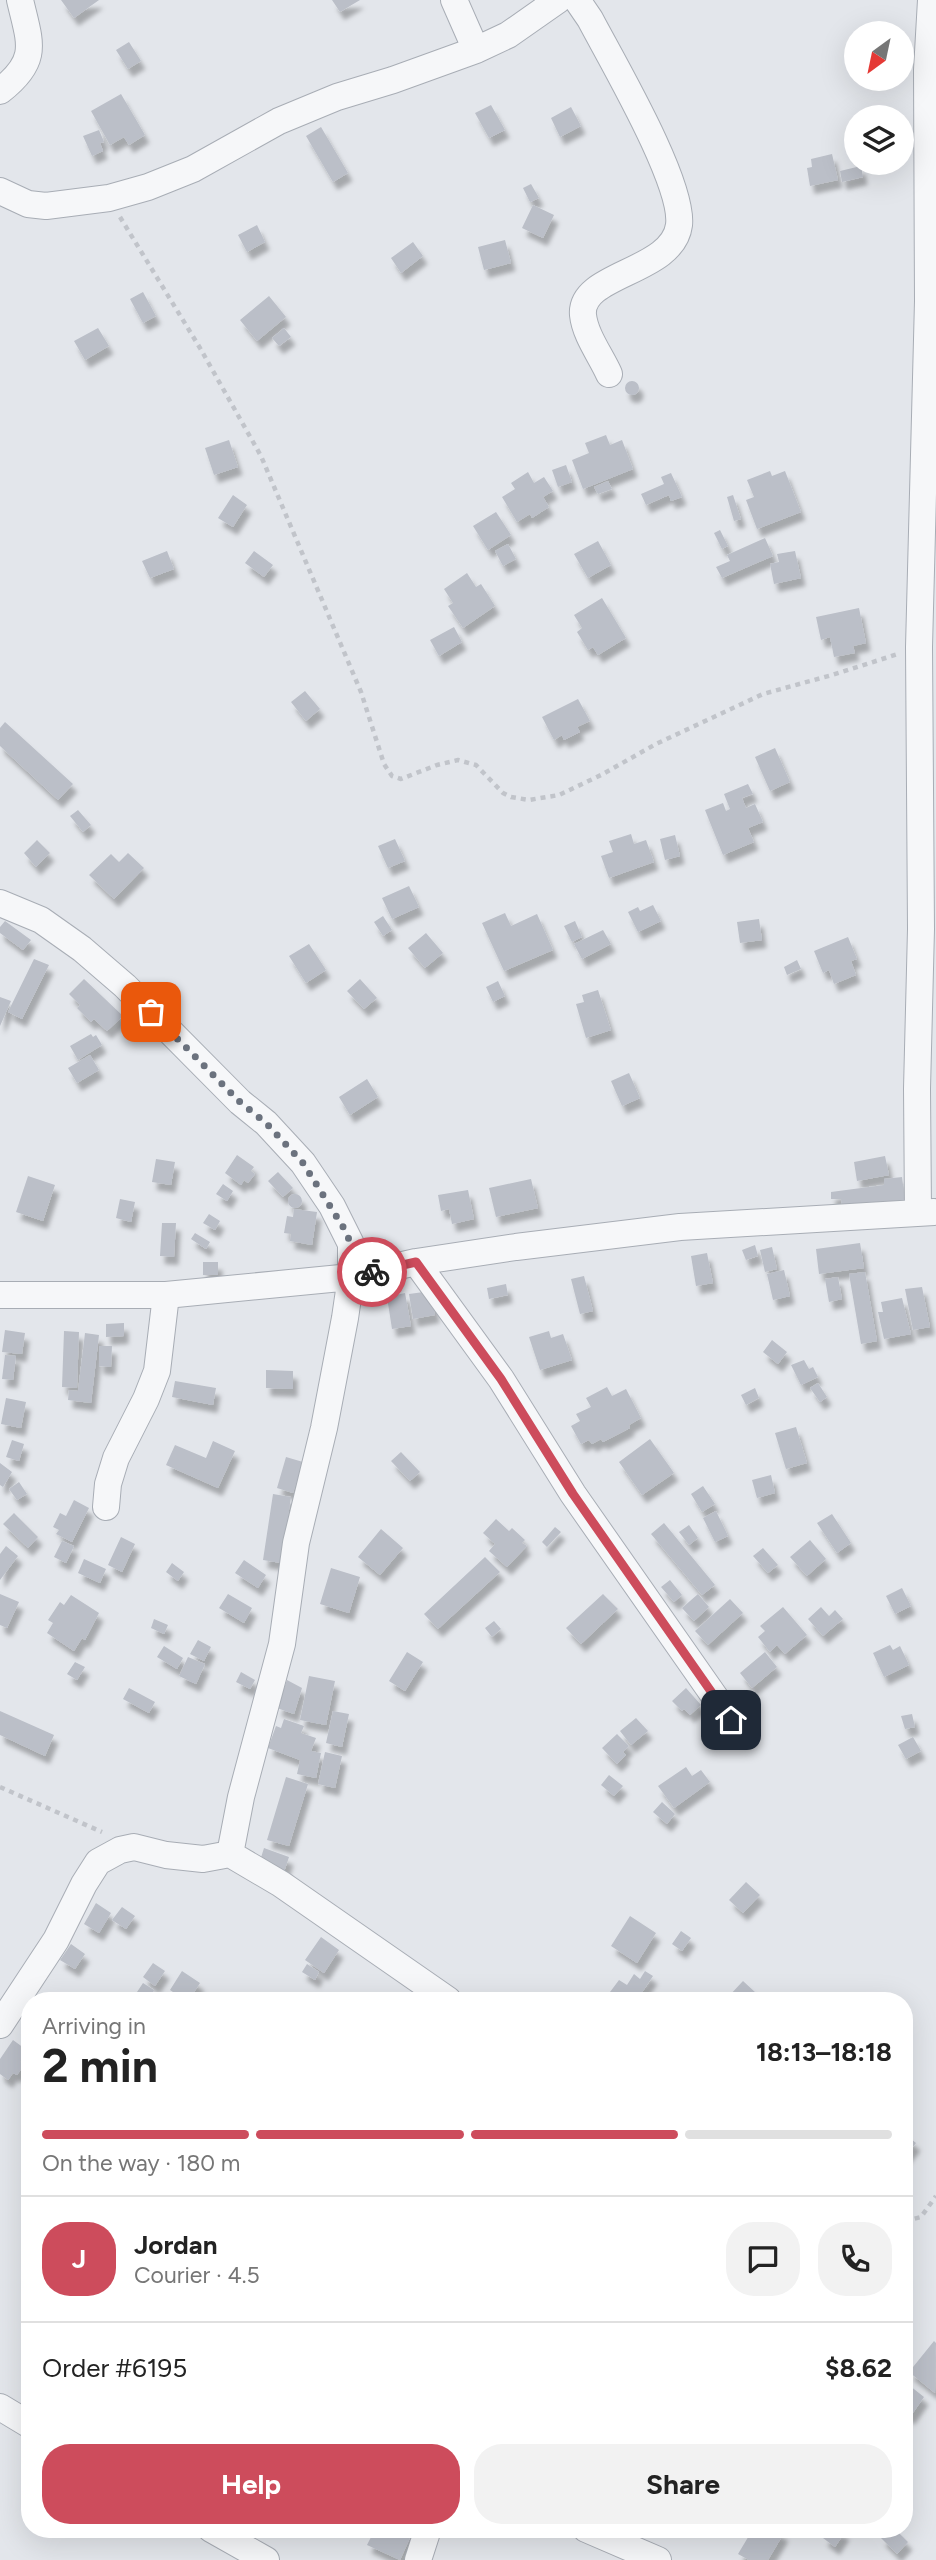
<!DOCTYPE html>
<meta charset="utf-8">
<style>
body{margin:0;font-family:Figtree,sans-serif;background:#f2f2f2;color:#222;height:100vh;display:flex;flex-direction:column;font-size:26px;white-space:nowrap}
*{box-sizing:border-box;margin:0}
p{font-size:23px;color:#767676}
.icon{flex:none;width:38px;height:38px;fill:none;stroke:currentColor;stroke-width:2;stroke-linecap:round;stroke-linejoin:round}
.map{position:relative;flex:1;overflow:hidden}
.drawer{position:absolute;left:21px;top:1992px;width:892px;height:546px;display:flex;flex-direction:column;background:#fff;border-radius:28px;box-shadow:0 7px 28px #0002}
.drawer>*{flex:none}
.needle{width:46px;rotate:213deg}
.buttons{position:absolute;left:844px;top:21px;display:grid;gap:14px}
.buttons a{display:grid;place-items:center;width:70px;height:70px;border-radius:50%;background:#fff;box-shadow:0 7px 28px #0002;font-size:35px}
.pin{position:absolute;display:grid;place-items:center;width:60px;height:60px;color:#fff;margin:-30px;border-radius:14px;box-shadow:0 4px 10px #0006}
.courier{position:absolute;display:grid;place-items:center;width:70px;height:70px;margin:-35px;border:5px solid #cd4c5c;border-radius:50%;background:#fff;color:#222;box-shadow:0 2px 9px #0007}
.summary em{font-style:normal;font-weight:700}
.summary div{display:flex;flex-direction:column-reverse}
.summary{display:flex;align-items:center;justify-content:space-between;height:119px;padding:0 21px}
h1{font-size:46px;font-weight:700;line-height:52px}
.bar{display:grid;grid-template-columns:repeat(4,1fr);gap:10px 7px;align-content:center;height:84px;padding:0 21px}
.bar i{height:9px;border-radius:5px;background:#e0e0e0}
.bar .current{background:#cd4c5c}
.bar p{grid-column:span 4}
.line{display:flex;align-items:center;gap:18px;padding:0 21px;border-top:2px solid #e0e0e0}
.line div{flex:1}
.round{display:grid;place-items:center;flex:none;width:74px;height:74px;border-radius:28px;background:#f2f2f2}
.button{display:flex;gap:14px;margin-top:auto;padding:14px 21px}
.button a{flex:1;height:80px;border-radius:28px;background:#cd4c5c;color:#fff;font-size:28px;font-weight:700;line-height:80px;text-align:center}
.button a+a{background:#f2f2f2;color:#222}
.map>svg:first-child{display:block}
.building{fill:#bbbfc8;filter:url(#shadow)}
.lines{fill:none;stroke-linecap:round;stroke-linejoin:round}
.minor-casing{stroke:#a8adb5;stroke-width:28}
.path{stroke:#c1c4ca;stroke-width:4.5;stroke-dasharray:5 5;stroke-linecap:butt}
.minor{stroke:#f6f7f9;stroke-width:26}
.done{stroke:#6b727e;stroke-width:7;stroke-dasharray:0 12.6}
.route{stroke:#cd4c5c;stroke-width:9}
</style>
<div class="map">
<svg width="936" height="2560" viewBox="0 0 936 2560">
<defs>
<filter id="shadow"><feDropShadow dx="4.5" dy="8" stdDeviation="2" flood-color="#0004"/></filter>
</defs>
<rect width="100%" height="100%" fill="#e3e6eb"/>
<path class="building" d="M61,0H99L74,18Z
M332,0H360L340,12Z
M129,42L141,61L128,69L116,50Z
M121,94L145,135L129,145L124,137L110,145L91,111Z
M491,105L505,130L489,138L475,113Z
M571,107L581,126L560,137L551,118Z
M321,127L348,173L333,182L306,136Z
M99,130L104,142L100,143L103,151L92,156L83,136Z
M832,154L838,180L810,186L807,168L812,167L811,159Z
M861,166L863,177L842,182L840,171Z
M531,184L539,198L530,202L523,188Z
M533,205L554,215L543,238L522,228Z
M257,225L265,242L247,252L238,235Z
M505,240L511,263L484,270L478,247Z
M413,242L423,256L401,273L391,258Z
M143,292L156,316L143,323L130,299Z
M269,296L286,317L257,341L240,320Z
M98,328L109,346L85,360L74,341Z
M284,328L291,337L279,346L272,338Z
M625 388a7 7 0 1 1 14 0a7 7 0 1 1-14 0Z
M606,435L610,445L622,440L633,469L583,489L572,460L589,453L585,443Z
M229,440L238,467L214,475L205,448Z
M566,465L572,482L558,487L552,470Z
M770,471L772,476L785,471L801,512L757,529L746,500L754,497L747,480Z
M528,472L534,483L544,477L553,491L543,497L549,507L532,518L530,514L517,522L502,497L515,489L511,483Z
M671,473L682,497L671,501L669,495L646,505L641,494L664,484L661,477Z
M608,481L612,489L598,494L594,487Z
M233,495L247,505L233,527L218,518Z
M733,495L741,519L734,521L727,497Z
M496,512L511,535L488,550L473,526Z
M720,530L728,546L722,549L714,533Z
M765,538L773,556L722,578L716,567L730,561L727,555Z
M598,541L611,565L588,578L574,554Z
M508,544L516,559L503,566L495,551Z
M167,551L174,569L150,578L142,561Z
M254,551L273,565L264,577L245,563Z
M795,551L801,578L774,584L770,564L779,562L777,554Z
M467,573L476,587L481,584L495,606L463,628L448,606L453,603L444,589Z
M602,598L626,638L598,655L593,647L588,650L577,632L582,628L574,615Z
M859,608L866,643L853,646L855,653L834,657L830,637L821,640L816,617Z
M454,627L462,642L439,656L430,640Z
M305,691L320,709L306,721L291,702Z
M578,699L590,721L577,727L580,732L564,740L562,735L554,740L542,717Z
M5,722L73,784L58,800L0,746V728Z
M775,748L790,782L770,791L755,757Z
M748,784L753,794L742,798L746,808L755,804L763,822L748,828L754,842L723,855L705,810L723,803L726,811L730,809L724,794Z
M78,810L91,825L83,832L70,816Z
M631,834L634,844L646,840L654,862L609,878L601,856L613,852L609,841Z
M675,835L680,856L665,860L660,839Z
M395,839L405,861L388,868L378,846Z
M37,840L50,853L36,867L24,853Z
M128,853L144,868L114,899L89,875L111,854L119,862Z
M409,886L419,907L392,919L382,898Z
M653,905L661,921L638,932L628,912L638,907L640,911Z
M505,913L511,926L537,914L553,950L504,971L482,923Z
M383,916L392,930L383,936L374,922Z
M759,919L762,940L740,943L737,922Z
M5,921L31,940L23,950L0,933V927Z
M575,921L582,937L572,942L564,926Z
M603,930L611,944L582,959L574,944Z
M426,933L443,953L425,968L408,948Z
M848,937L857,959L851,961L856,975L834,984L829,970L823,973L814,951Z
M309,944L326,970L306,983L289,956Z
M34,959L49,965L22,1019L8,1012Z
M797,960L801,969L787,975L784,967Z
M84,979L123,1016L107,1031L94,1019L91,1022L77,1008L80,1005L69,994Z
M360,979L377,998L364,1009L347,991Z
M498,981L505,996L493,1002L486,987Z
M598,990L611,1030L586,1038L576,1004L584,1002L582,995Z
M0,997L11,1001L0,1026Z
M91,1034L93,1037L96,1035L102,1045L78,1060L70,1046Z
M90,1055L99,1070L77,1083L68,1068Z
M629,1073L640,1098L622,1106L611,1081Z
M367,1079L378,1097L350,1115L339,1097Z
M237,1155L254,1167L251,1171L255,1174L248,1183L244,1180L241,1185L225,1173Z
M885,1156L889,1175L857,1181L854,1162Z
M156,1159L175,1162L171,1185L152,1182Z
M278,1172L293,1188L283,1197L268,1181Z
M28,1176L55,1185L43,1221L16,1212Z
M902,1177L905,1200L842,1208L841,1199H831V1192L884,1185V1179Z
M531,1179L538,1208L496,1217L489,1188Z
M223,1184L233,1191L227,1201L216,1194Z
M468,1190L474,1219L452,1224L449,1209L441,1211L438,1195Z
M288 1201a7 7 0 1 1 14 0a7 7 0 1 1-14 0Z
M120,1199L135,1202L131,1222L116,1218Z
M294,1209L317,1212L312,1245L290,1241L291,1234L284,1233L287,1216L293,1217Z
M209,1214L220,1221L215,1230L203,1223Z
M162,1223H176L174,1257L160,1256Z
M195,1233L210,1242L206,1249L191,1239Z
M860,1243L864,1268L819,1274L816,1249Z
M755,1245L758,1256L746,1260L742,1250Z
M772,1247L777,1269L765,1272L760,1250Z
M707,1253L713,1283L696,1286L691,1256Z
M203,1262H218V1275H203Z
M784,1270L790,1296L773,1300L767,1274Z
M865,1272L877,1341L861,1344L849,1274Z
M584,1276L593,1311L580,1314L571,1279Z
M838,1277L842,1299L829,1302L825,1279Z
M506,1284L508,1295L489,1299L487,1288Z
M922,1287L930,1327L913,1330L905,1289Z
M431,1291L435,1315L413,1319L409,1294Z
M405,1293L411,1326L392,1329L387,1297Z
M902,1298L911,1334L884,1339L878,1312H883L881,1302Z
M124,1323V1336L106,1337V1324Z
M5,1330L25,1333L22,1354L2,1352Z
M64,1331L79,1332L77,1388L62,1387Z
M549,1331L551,1338L563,1334L572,1360L540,1370L529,1337Z
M85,1333L99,1335L91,1403L68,1400L69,1390L78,1391Z
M772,1340L787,1352L778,1364L763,1352Z
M99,1346H112L111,1367L99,1366Z
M5,1355L16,1356L13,1380L2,1379Z
M804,1360L809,1369L813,1367L818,1377L801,1385L791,1365Z
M266,1370L293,1371V1389L266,1388Z
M175,1381L216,1388L213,1405L172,1397Z
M818,1383L827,1397L820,1402L810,1388Z
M607,1387L612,1396L626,1389L641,1418L629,1425L630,1428L603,1442L601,1439L592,1444L589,1440L581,1444L571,1426L580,1421L576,1414L591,1407L586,1398Z
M755,1388L759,1398L746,1405L741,1395Z
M6,1398L26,1402L21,1428L1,1424Z
M796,1427L807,1463L786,1469L775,1433Z
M650,1439L674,1473L642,1495L619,1462Z
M12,1440L24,1444L19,1461L6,1457Z
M213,1441L235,1451L218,1488L166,1465L175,1445L206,1458Z
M401,1452L420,1472L410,1481L391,1461Z
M286,1457L303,1462L293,1493L277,1488Z
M0,1463L12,1472L3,1487L0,1485Z
M771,1475L775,1493L757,1498L752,1480Z
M19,1482L27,1494L17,1500L9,1489Z
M703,1486L715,1504L702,1512L691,1494Z
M273,1494L291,1497L281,1563L263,1560Z
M74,1500L89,1508L72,1542L56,1534L59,1530L53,1527L60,1513L66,1516Z
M716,1511L728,1536L715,1542L703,1518Z
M14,1513L38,1537L28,1548L3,1524Z
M832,1514L851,1543L837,1553L817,1523Z
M496,1519L509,1531L512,1528L525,1540L522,1543L527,1546L507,1567L489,1551L495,1544L483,1533Z
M664,1523L715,1585L702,1595L651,1534Z
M689,1525L698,1538L689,1545L679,1532Z
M555,1527L561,1532L547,1547L542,1542Z
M381,1529L403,1548L380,1575L358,1557Z
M121,1537L135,1544L122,1572L108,1565Z
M810,1540L826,1559L807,1576L790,1557Z
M62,1541L74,1546L66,1563L54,1557Z
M6,1546L18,1556L0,1580V1554Z
M763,1548L778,1565L768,1573L753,1556Z
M485,1557L500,1572L438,1629L424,1614Z
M84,1559L106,1569L100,1583L78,1573Z
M244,1560L266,1575L258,1588L235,1573Z
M172,1563L184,1572L178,1581L166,1572Z
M331,1568L360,1577L349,1613L320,1604Z
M670,1580L682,1595L674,1602L661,1587Z
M902,1588L911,1606L895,1614L886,1596Z
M0,1594L19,1602L7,1628L0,1625Z
M228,1594L252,1608L244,1623L219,1608Z
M603,1594L618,1609L581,1644L566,1628Z
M698,1594L709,1607L694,1621L682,1608Z
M71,1595L99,1613L85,1640L82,1638L74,1651L47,1633L53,1623L48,1620L60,1602L64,1605Z
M730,1599L743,1613L708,1645L695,1631Z
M783,1607L807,1635L785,1654L777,1645L770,1652L758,1637L765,1631L760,1626Z
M821,1607L829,1616L835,1610L843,1619L823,1636L808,1619Z
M154,1619L168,1625L164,1634L151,1628Z
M494,1621L501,1629L492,1637L485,1628Z
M198,1640L211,1647L204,1661L190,1654Z
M890,1645L893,1650L900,1646L909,1665L884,1677L873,1653Z
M164,1646L183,1658L177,1669L157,1657Z
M407,1652L423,1662L405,1691L389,1681Z
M765,1652L777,1667L752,1688L740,1673Z
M188,1657L205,1664L196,1684L179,1676Z
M75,1662L85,1667L77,1680L67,1674Z
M241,1672L255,1680L250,1689L236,1682Z
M309,1676L335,1681L326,1725L300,1720Z
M287,1680L302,1688L294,1714L277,1708Z
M129,1688L155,1702L149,1713L123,1699Z
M686,1688L701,1705L690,1715L684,1709L682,1711L672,1701Z
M0,1711L54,1735L45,1756L0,1735Z
M333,1711L349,1714L342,1747L326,1743Z
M912,1714L915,1727L905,1729L901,1716Z
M636,1718L648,1731L631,1745L620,1731Z
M284,1719L304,1726L301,1733L316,1738L311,1751L321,1753L316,1778L297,1774L300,1760L268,1748L276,1726L281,1728Z
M617,1734L629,1746L623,1752L626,1755L617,1764L602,1748Z
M913,1737L921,1751L906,1759L898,1745Z
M325,1752L342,1756L335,1788L318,1784Z
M686,1767L692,1776L701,1770L710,1782L674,1808L658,1786Z
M609,1775L623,1786L614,1796L601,1785Z
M286,1777L308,1784L289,1846L267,1840Z
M662,1802L675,1814L667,1824L653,1812Z
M264,1848L289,1857L283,1875L258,1867Z
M746,1882L760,1895L743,1913L729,1900Z
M96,1903L111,1913L99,1933L84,1924Z
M122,1907L135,1916L126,1929L112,1920Z
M630,1916L656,1933L637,1963L611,1946Z
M681,1931L691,1938L682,1951L672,1944Z
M321,1937L339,1950L324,1973L305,1960Z
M71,1944L85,1954L75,1969L60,1960Z
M153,1963L165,1971L155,1986L143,1977Z
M307,1964L319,1972L315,1980L302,1972Z
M182,1971L200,1983L189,2000H185L170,1990Z
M645,1971L653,1976L637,2000H622L610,1992L619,1980L627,1985L634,1974L640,1979Z
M743,1981L756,1993L749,2000H732L728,1997Z
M143,1983L154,1990L152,1995L159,2000L133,1998Z
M13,2040L28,2051L20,2062L24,2065L17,2075L13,2073L8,2080L0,2074V2059Z
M905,2134L916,2143L905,2157Z
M934,2341L936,2343L935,2393L909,2372Z
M905,2382L924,2397L910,2417L905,2413Z
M375,2529H414L400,2560L367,2545Z
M753,2529H776L784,2533L768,2560H749L738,2554Z
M830,2529H840L845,2532L835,2547L823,2538Z
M890,2529H895L908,2542L897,2554L881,2538Z"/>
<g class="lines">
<defs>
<path id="minor" d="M454,0L476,50
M577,0L590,19C612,61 684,183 679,225C673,273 579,273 583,315C585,335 601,356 609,374
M0,91C40,60 30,43 20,0
M0,191L28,204L46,206L109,198L148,187L193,169L279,121L337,97L393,80L476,50L508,35L558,0
M0,903L41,920L82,949L125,986L240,1102L266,1123L303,1163L332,1206L351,1244V1277L345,1318L324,1428L296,1543L282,1644L241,1797L230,1854L203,1859L166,1855L134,1847L120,1850L98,1862L84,1884L56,1940L0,2025
M918,1212L917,1089L921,929L919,647L928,301L927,70L931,0
M416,1262L501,1379L573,1494L731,1720
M0,1295H166L351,1277L416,1262L516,1247L680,1227L934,1212
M106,1507L108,1484L116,1458L146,1399L157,1371L166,1295
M230,1854L281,1884L448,2000
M0,2407L30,2425
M211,2529L266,2560
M586,2529L658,2560
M418,2560L428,2529"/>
</defs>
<use href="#minor" class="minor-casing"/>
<path class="path" d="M120,217L200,348L261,456L361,692L384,764L392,776L401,779L437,765L458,760L476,765L503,793L511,797L529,800L559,795L601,775L656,744L763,694L832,675L898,654
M0,1787L102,1832
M905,2221L921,2217L936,2196"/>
<use href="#minor" class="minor"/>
</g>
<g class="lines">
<path class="done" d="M151,1012L240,1102L266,1123L303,1163L345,1230L351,1244V1278L372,1272"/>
<path class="route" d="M372,1272L416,1262L501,1379L573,1494L731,1720"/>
</g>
</svg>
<div class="buttons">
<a><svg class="needle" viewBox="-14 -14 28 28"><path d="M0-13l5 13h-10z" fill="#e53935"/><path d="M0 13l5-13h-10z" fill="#767676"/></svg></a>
<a><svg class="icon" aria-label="layers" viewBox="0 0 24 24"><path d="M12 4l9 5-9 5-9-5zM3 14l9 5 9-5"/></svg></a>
</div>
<div class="pin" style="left:151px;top:1012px;background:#ea580c"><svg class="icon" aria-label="bag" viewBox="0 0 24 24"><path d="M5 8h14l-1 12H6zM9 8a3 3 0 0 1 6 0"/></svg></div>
<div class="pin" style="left:731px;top:1720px;background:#1f2937"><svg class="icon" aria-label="home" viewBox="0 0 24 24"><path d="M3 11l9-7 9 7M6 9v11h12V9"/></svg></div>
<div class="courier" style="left:372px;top:1272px"><svg class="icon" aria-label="bike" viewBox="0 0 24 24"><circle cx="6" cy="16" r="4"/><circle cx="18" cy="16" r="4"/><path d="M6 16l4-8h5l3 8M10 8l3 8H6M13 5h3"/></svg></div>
<section class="drawer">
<div class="summary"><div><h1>2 min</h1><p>Arriving in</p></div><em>18:13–18:18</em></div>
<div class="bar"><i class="current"></i><i class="current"></i><i class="current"></i><i></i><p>On the way · 180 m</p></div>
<div class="line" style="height:126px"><b class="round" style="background:#cd4c5c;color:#fff">J</b><div><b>Jordan</b><p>Courier · 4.5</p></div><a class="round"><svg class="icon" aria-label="chat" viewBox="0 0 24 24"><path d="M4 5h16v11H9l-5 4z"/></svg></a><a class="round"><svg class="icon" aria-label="phone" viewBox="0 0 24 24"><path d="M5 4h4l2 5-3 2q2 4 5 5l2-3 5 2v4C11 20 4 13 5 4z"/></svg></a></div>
<div class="line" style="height:91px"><div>Order #6195</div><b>$8.62</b></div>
<div class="button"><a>Help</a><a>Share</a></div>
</section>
</div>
